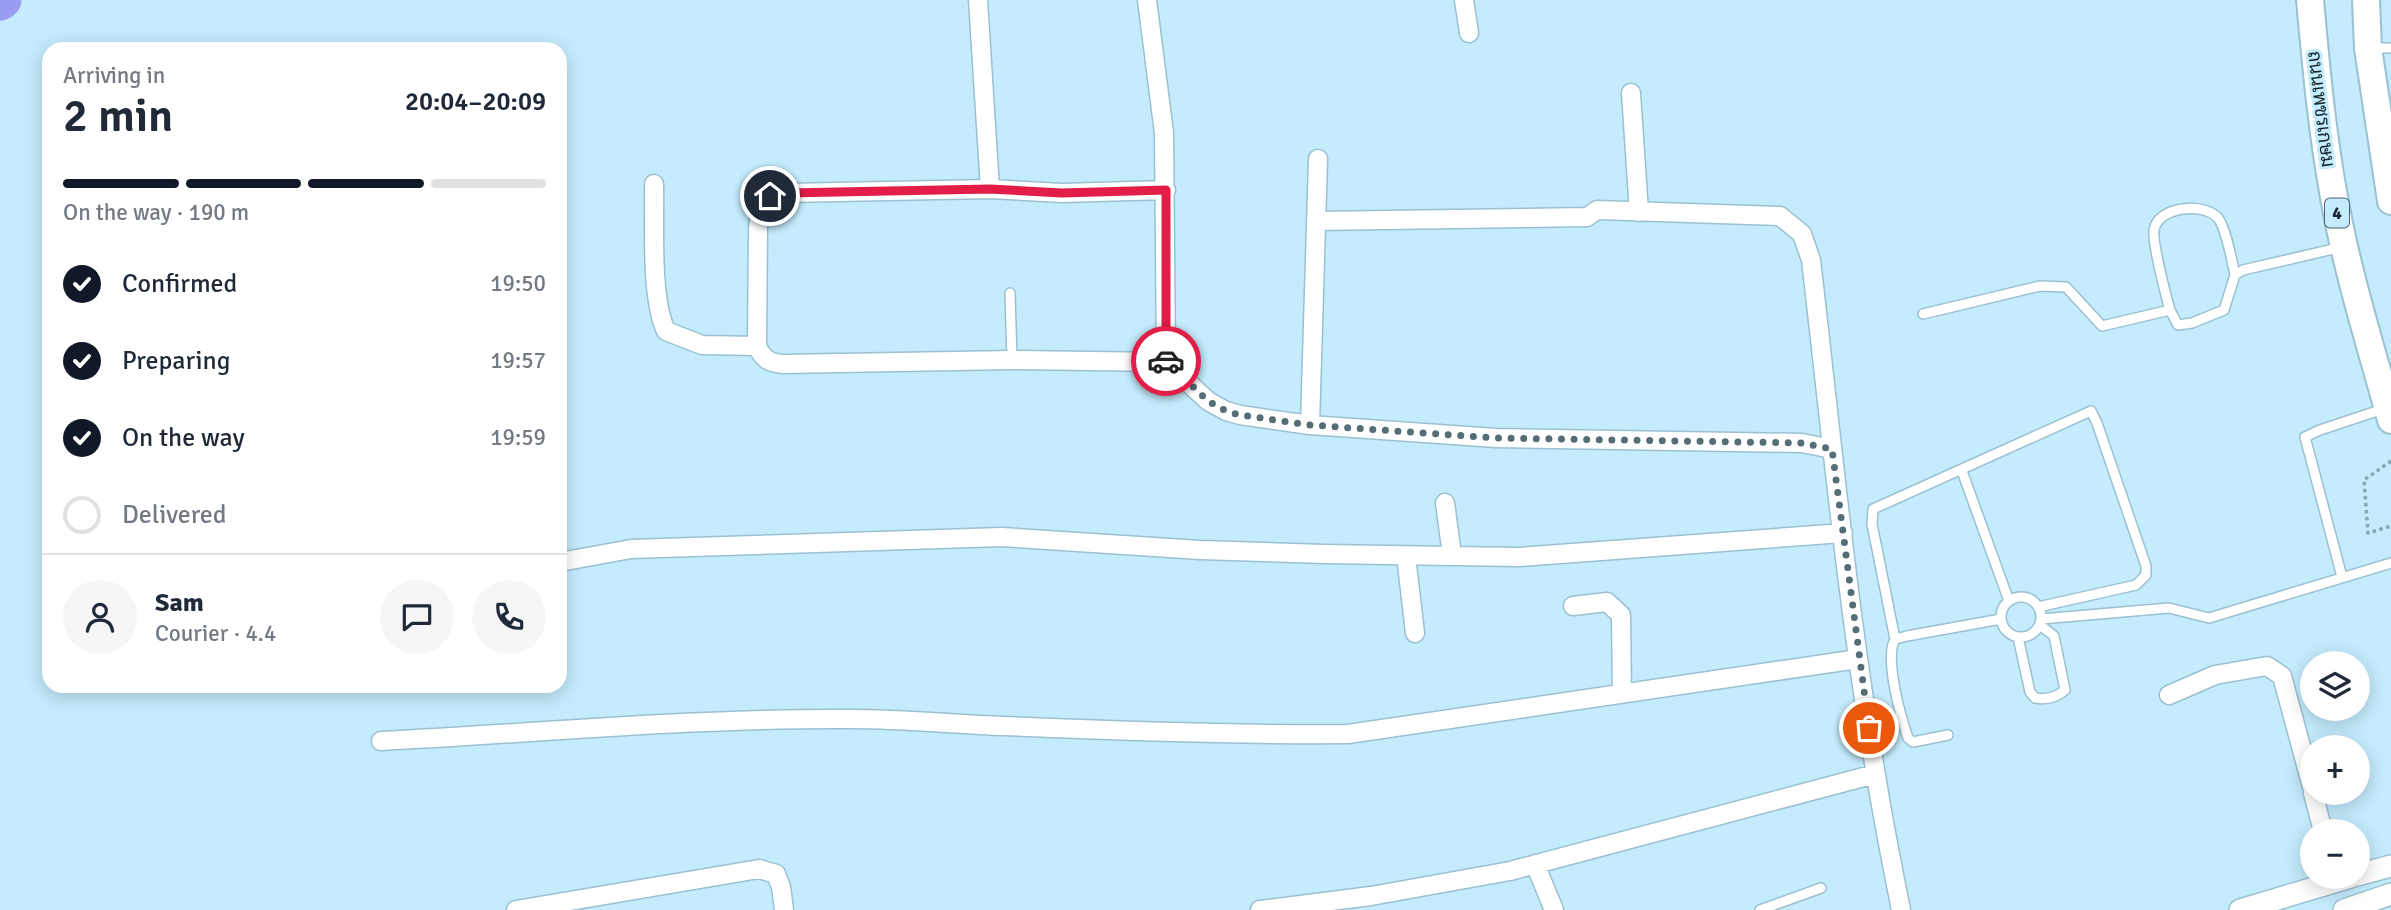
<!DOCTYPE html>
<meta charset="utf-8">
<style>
body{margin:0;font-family:Signika,Sarabun,sans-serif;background:#f6f6f7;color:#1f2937;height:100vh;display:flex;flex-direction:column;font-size:26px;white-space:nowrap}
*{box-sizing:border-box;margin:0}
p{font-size:23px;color:#747a83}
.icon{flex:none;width:38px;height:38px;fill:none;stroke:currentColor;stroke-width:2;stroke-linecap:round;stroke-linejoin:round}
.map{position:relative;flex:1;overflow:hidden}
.side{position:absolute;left:42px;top:42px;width:525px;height:651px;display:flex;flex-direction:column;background:#fff;border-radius:21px;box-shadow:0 4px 18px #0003}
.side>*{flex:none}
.buttons{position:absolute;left:2300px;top:651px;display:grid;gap:14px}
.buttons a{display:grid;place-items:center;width:70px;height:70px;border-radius:50%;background:#fff;box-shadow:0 4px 18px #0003;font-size:35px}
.pin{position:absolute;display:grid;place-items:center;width:60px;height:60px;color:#fff;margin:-30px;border:4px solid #fff;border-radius:50%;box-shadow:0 2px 7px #0007}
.courier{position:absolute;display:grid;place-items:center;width:70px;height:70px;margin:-35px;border:5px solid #e11d48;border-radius:50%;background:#fff;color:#222;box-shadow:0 2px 9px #0007}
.summary em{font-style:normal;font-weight:600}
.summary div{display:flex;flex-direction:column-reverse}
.summary{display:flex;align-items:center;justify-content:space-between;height:119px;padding:0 21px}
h1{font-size:46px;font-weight:600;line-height:52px}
.bar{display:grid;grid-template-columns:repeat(4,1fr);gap:10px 7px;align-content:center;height:84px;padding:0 21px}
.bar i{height:9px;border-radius:5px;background:#e0e1e3}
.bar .current{background:#111827}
.bar p{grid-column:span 4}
.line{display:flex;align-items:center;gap:18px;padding:0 21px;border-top:2px solid #e0e1e3}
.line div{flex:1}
.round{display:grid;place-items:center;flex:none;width:74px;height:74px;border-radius:37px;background:#f6f6f7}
ol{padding:0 21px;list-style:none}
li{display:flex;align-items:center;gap:21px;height:77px}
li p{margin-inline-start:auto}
li .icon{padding:7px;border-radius:50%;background:#111827;color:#fff;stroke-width:4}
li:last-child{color:#747a83}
li i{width:38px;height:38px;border:4px solid #e0e1e3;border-radius:50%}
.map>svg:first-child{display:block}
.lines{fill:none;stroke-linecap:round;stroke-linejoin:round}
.river{stroke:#9a9cf0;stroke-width:37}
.service-casing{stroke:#9ac1d2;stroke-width:12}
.minor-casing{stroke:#9ac1d2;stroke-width:21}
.tertiary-casing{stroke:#9ac1d2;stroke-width:24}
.primary-casing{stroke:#9ac1d2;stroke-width:30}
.path{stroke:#87a6b3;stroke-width:3.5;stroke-dasharray:3.5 3.5;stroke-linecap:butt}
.service{stroke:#fff;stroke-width:9}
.minor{stroke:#fff;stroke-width:18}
.tertiary{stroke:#fff;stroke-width:21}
.primary{stroke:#fff;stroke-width:26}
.done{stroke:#556d77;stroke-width:7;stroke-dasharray:0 12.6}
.route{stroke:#e11d48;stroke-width:9}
.labels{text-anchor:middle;stroke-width:6;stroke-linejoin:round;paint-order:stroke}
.shield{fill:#c4ecfd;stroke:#4c636d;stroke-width:2}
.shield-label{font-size:18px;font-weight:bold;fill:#19282f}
.street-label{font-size:19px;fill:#19282f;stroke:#c4ecfd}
</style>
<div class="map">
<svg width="2391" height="910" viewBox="0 0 2391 910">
<rect width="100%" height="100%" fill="#c4ecfd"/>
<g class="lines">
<path class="river" d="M0,2L3,0"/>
<defs>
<path id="service" d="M2369,48H2391
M1010,293L1012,360
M2170,310C2166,296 2152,242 2154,230C2158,206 2204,202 2218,218C2226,228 2232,261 2235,275
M1923,314L2040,286L2066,287L2102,326L2170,310L2178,325L2192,323L2224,310L2235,275L2243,270L2342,247
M1962,471L2009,601
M2342,577L2305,437L2320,430L2386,408
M2001 617a20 20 0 1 1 40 0a20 20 0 1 1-40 0Z
M2041,619L2169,608L2209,618L2391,563
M2018,637L2030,692L2035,698C2046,700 2057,697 2065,690L2054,636L2040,625
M1895,639L1872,524L1873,509L2091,411L2097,423L2146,566V575L2136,585L2038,607
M1948,735L1913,742L1908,738C1901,718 1884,658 1895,639L1907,636L2001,619
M1760,910L1821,888"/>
<path id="minor" d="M978,0L990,189L1062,193L1166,190
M1147,0L1164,133L1166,362L1208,401L1226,411L1240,415L1310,425L1496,438L1802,443L1832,449
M1464,0L1469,33
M1631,93L1639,212
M654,184C655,224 650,297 666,331L702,345L757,346
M990,189L786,193C759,197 761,203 758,228L757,346C763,359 769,363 783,364L1012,360L1166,362
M1316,221L1587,217L1597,210L1780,216L1802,234L1811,260C1831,431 1847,604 1876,775C1883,820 1892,865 1901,910
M1310,425L1318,159
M1445,503L1452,555
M1406,556L1415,633
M560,562L631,549L1002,537L1200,550L1324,554L1519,557L1843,533
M1573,606L1607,602L1621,615L1622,694
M2169,695L2215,675L2267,666L2282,676L2312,787
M381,741C537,733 694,718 851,719C902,719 953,724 1004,726C1118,731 1233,735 1348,734L1858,659
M2313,793L2323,831
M1535,864L1554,910
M516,910L759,869L776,874L781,887L784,910
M1260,910L1371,896L1510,871L1875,774"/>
<path id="tertiary" d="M2357,875L2391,866
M2240,910L2351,877
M2344,910L2391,894"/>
<path id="primary" d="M2310,0C2316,66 2322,132 2334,197C2347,272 2371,347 2391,420
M2366,0L2368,48L2391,201"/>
</defs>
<use href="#service" class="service-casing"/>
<use href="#minor" class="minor-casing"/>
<use href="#tertiary" class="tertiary-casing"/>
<use href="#primary" class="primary-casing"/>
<path class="path" d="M2391,461L2364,480L2368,533L2391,526"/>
<use href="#service" class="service"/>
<use href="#minor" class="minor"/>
<use href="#tertiary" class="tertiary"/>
<use href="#primary" class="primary"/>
</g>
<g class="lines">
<path class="done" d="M1166,361L1208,401L1226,411L1240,415L1310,425L1496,438L1802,443L1832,449L1869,728"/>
<path class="route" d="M770,196L786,193L990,189L1062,193L1166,190V361"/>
</g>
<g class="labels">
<rect class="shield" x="2325" y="198.5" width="24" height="29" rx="5"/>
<g class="shield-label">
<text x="2337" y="219">4</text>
</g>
<g class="street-label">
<text transform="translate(2322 109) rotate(83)" y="7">ถนนเพชรเกษม</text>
</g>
</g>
</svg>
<div class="buttons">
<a><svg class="icon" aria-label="layers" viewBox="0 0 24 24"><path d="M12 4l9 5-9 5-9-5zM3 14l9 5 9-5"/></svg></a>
<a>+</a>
<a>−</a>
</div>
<div class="pin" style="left:1869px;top:728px;background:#ea580c"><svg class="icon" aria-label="bag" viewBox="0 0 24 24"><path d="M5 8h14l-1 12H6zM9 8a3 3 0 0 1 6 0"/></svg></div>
<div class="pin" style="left:770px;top:196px;background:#1f2937"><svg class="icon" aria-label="home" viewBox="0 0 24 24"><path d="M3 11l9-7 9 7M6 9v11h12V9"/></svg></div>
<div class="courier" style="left:1166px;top:361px"><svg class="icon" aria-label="car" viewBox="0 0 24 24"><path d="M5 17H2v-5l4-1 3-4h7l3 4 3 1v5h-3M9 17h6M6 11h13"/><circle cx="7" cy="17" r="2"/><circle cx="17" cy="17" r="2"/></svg></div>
<section class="side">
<div class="summary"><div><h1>2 min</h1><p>Arriving in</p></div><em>20:04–20:09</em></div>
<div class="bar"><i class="current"></i><i class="current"></i><i class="current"></i><i></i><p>On the way · 190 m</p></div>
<ol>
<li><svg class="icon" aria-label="check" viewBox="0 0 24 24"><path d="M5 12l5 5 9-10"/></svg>Confirmed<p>19:50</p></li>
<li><svg class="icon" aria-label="check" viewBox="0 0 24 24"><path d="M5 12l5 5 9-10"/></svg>Preparing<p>19:57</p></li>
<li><svg class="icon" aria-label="check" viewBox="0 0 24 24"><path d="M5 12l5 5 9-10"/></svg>On the way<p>19:59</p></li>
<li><i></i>Delivered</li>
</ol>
<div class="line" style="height:126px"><a class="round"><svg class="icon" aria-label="person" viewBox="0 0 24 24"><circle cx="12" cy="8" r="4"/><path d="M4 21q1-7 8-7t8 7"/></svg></a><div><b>Sam</b><p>Courier · 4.4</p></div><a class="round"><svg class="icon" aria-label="chat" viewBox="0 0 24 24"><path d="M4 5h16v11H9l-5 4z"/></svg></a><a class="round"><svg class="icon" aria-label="phone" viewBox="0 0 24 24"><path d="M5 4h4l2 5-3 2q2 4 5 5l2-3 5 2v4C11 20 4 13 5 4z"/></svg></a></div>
</section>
</div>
